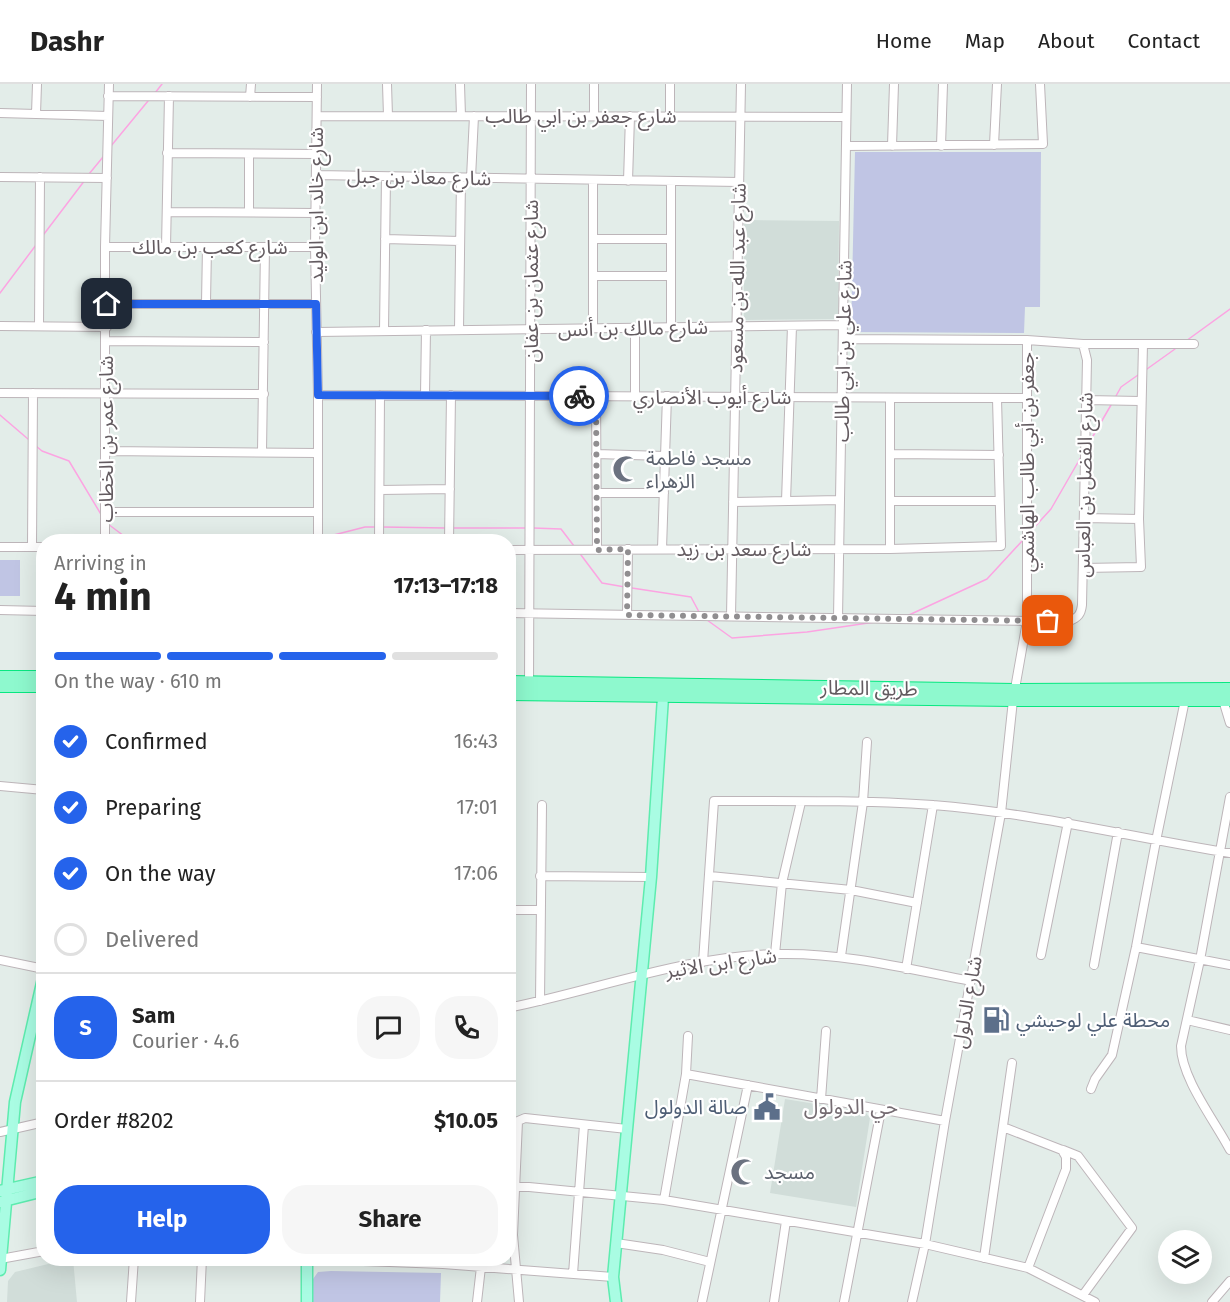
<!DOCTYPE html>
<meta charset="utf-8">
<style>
body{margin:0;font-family:"Fira Sans","Noto Sans Arabic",sans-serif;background:#f6f6f6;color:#222;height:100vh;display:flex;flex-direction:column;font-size:22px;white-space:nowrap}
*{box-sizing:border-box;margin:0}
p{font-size:20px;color:#767676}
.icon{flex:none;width:33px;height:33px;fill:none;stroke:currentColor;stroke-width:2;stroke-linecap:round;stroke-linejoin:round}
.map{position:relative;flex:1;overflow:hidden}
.details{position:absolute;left:36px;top:450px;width:480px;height:732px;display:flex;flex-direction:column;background:#fff;border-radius:24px;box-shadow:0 6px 24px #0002}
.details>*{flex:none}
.buttons{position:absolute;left:1158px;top:1146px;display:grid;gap:12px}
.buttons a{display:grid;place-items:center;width:54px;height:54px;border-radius:50%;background:#fff;box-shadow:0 6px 24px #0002;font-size:30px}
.pin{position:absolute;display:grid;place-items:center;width:51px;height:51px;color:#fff;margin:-26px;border-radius:12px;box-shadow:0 3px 9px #0006}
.courier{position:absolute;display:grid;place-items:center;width:60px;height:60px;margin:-30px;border:4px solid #2563eb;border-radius:50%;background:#fff;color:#222;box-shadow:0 2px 8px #0007}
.overview em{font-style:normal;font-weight:700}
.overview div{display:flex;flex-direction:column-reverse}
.overview{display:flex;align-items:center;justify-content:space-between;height:102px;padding:0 18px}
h1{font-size:39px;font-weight:700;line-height:45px}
.bar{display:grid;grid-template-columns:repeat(4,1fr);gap:9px 6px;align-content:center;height:72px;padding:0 18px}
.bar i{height:8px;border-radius:4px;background:#e0e0e0}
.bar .active{background:#2563eb}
.bar p{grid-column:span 4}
.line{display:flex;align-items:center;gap:15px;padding:0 18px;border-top:2px solid #e0e0e0}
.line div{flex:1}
.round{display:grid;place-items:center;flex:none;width:63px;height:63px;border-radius:24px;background:#f6f6f6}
ol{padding:0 18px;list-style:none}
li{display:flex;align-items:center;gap:18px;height:66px}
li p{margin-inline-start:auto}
li .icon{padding:6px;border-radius:50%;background:#2563eb;color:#fff;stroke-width:4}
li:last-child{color:#767676}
li i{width:33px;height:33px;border:3px solid #e0e0e0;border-radius:50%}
.primary-button{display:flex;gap:12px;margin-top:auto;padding:12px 18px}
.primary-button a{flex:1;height:69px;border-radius:24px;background:#2563eb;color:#fff;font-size:24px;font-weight:700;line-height:69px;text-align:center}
.primary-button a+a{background:#f6f6f6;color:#222}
header{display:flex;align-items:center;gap:36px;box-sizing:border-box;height:84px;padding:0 30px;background:#fff;border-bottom:2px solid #e0e0e0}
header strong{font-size:28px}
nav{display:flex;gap:33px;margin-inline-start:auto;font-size:21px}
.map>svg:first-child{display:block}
.education{fill:#d1ddd9}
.green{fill:#c0c5e4}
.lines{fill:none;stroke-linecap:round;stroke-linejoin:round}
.stream{stroke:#fca4e2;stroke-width:1.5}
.minor-casing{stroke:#bdb5b9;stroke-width:10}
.major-casing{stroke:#5decaf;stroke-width:13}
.highway-casing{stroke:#08e881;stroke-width:14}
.minor{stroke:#fff;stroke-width:8}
.major{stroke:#a9fce3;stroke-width:10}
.highway{stroke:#8ef9ce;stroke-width:12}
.done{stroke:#908e90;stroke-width:6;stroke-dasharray:0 10.8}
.route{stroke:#2563eb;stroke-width:8}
.labels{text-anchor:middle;stroke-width:4.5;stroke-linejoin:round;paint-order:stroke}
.street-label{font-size:20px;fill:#635b60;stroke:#fff}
.worship-label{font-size:20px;fill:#5b616d;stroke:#fff;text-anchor:start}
.service-label{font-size:20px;fill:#4e5e75;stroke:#fff;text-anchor:start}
.neighbourhood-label{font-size:21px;fill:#756c72;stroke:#fff}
</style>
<header>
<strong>Dashr</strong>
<nav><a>Home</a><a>Map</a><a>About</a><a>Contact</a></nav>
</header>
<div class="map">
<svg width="1230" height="1218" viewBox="0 0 1230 1218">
<rect width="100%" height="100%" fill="#e3ede9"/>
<path class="education" d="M744,136L839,137L838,235L744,236Z
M785,1015L865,1028L870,1034L856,1123L770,1109Z
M69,1175H73L77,1218H7L8,1197L15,1188Z"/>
<path class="green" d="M855,68H1041L1040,223H1025L1024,249L851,248Z
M0,476H20V512H0Z
M331,1187L441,1189L440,1218H312L313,1195L318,1188Z"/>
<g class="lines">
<path class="stream" d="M155,9L162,0
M111,62L148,17
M89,90L103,73
M44,150L85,96
M0,209L36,161
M1186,257L1230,225
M1147,285L1175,265
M1116,312L1121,303L1138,291
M0,331L28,355
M1089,359L1111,321
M36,362L42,367L69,377L102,432
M108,440L132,458
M383,443L445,444
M452,444H526
M533,444L561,445L574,462
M1030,448L1051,425L1081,373
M322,454L365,443H376
M306,458L314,456
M581,471L602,499L625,503
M632,504L691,513L699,528
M909,531L987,495L1023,456
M707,536L732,554L807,548L875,538"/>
<defs>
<path id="minor" d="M317,0L315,163L318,311V458
M387,0L388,32
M460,0L461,32
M108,12L317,13
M250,13L251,0
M0,29L108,32
M36,30L37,0
M317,32L846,33
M594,32V0
M670,32V0
M994,61L997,0
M846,62L1043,60L1040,0
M892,62L894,0
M941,62L943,0
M167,69L316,70
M316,91L739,98
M0,93L107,94
M471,94L474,32
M593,96V244
M628,97L630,32
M671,97V243
M167,128L315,129
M249,128V70
M385,155L460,157
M593,155H671
M105,163H315
M166,163L169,12
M593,192H671
M206,219L207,163
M107,220H316
M0,242L107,243
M39,242L40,93
M459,246L461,94
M384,247L386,93
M316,248L843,241
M843,255L1027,256L1083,260H1194
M106,257L264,258
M0,309L264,310
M318,311L1027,314
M425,311L426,246
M596,312L597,466
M635,312V244
M1086,316L1140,317
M106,367L317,369
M262,368L265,163
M596,370L665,372
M891,370L999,371
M380,406L450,405
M597,409H664
M786,417L792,242
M891,417H999
M733,418L840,416
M106,428H318
M1084,434L1139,435L1143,260
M105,458V163L109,0
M379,458L380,311
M449,458L451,311
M0,463H44
M32,463L33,309
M662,465L667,312
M890,465V314
M508,466L890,465L1001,462L997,315
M1083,484L1141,483L1139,435
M0,526L44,527
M508,529L1027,537H1069C1078,534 1081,530 1082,521L1087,276L1083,260
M627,531L628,465
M731,532L741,0
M838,534L847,0
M529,604L531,0
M1223,616L1230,639
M0,702L44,706
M1230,713L1200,876L1181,962C1181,994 1215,1037 1230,1066
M540,792L651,793
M710,792L851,806L917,819
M508,826H540
M1136,863L1230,881
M775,870L782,799L801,718
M1041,871L1068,738
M841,872L863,718L867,658
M0,876L44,885
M703,878L714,717C787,717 860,716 933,721C1033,729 1131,753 1230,769
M1094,881L1118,748
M906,885L933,721
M540,917L542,721
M508,924C596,906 692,870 781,870C845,869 908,885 971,897
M1187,936L1230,946
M686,990L945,1037
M1091,1005L1095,995L1112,971L1136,863L1156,757L1186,611
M821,1015L826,947
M1003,1043L1062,1066L1066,1073V1085L1028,1184
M0,1048L44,1038
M1063,1066L1078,1072L1132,1144L1083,1211
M508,1101L664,1116L925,1160L1028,1184L1095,1218
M664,1116L686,990L688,952
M616,1159L663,1166L710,1178
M283,1174L443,1180L613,1193
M984,1174L1012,979
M0,1175L44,1167
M573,1190L584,1041
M131,1218L134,1174
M200,1218L202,1174
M477,1218L481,1183
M519,1218L513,1151L518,1037L525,1034L627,1045
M702,1218L748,1001
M774,1218L786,1137
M844,1218L881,1026
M912,1218L925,1160L945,1037L1001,729L1013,616L1027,537V256
M1212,1218L1230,1197"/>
<path id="major" d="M0,1107L44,1097
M0,1118L44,1107
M0,1186L15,1018L44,890
M307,1218V1174
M616,1218L613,1193L651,793L663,613"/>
<path id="highway" d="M0,593H44
M508,598L1015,606L1230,605
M0,602H44
M508,610L1013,616H1230"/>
</defs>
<use href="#minor" class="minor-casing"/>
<use href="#major" class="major-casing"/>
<use href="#highway" class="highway-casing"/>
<use href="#minor" class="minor"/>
<use href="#major" class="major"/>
<use href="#highway" class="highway"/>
</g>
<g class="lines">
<path class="done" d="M579,312H596L597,466L628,465L627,531L1048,537"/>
<path class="route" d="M107,220H316L318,311L579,312"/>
</g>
<defs>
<symbol id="mosque-bare" viewBox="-9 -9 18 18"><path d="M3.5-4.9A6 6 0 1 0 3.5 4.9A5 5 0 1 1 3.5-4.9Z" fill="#6b7280" stroke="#fff" stroke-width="2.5" paint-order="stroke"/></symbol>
<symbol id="fuel-bare" viewBox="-9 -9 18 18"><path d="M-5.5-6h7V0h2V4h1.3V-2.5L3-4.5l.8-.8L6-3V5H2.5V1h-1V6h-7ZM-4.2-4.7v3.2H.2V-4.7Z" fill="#5c6f8a" stroke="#fff" stroke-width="2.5" paint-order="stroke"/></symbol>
<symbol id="civic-bare" viewBox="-9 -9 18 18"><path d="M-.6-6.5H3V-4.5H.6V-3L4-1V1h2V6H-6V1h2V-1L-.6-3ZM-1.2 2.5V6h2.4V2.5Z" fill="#5c6f8a" stroke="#fff" stroke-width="2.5" paint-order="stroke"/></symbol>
</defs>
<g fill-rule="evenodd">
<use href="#mosque-bare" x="607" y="366" width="38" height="38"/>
<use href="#fuel-bare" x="977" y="917" width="38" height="38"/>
<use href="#civic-bare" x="748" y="1004" width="38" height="38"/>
<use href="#mosque-bare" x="725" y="1069" width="38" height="38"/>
</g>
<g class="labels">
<g class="street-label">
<text x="581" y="39">شارع جعفر بن ابي طالب</text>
<text transform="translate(419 93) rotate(1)" y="7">شارع معاذ بن جبل</text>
<text transform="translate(316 121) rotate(-90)" y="7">شارع خالد ابن الوليد</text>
<text x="210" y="170">شارع كعب بن مالك</text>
<text transform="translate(737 194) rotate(-89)" y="7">شارع عبد الله بن مسعود</text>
<text transform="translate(531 197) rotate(-90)" y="7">شارع عثمان بن عفان</text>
<text transform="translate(633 244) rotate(-1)" y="7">شارع مالك بن أنس</text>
<text transform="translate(843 267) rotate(-89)" y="7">شارع علي بن ابي طالب</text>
<text x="712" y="320">شارع أيوب الأنصاري</text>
<text transform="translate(106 355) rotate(-90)" y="7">شارع عمر بن الخطاب</text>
<text transform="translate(1027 378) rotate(-90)" y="7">جعفر بن أبي طالب الهاشمي</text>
<text transform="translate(1084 401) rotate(-89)" y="7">شارع الفضل بن العباس</text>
<text x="744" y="472">شارع سعد بن زيد</text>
<text transform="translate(869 604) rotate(1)" y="7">طريق المطار</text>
<text transform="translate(721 879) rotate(-8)" y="7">شارع ابن الاثير</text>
<text transform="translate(967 918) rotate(-80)" y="7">شارع الدلول</text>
</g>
<g class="worship-label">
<text x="646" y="381">مسجد فاطمة<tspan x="646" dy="23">الزهراء</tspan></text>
<text x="764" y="1095">مسجد</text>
</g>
<g class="service-label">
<text x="1016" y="943">محطة علي لوحيشي</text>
<text x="747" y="1030" text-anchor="end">صالة الدولول</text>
</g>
<g class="neighbourhood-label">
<text x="851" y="1030">حي الدولول</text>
</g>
</g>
</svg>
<div class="buttons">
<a><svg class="icon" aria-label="layers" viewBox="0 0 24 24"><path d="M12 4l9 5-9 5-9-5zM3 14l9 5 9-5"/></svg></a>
</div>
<div class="pin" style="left:1048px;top:537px;background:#ea580c"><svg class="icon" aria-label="bag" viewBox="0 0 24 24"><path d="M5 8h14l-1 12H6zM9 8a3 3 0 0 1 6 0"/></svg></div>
<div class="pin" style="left:107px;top:220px;background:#1f2937"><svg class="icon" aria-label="home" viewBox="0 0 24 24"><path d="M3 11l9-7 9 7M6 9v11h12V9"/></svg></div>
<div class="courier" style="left:579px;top:312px"><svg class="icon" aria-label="bike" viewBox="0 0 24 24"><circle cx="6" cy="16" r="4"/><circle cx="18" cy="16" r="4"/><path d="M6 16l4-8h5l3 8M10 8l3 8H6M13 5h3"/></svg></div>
<section class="details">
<div class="overview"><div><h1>4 min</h1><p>Arriving in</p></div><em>17:13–17:18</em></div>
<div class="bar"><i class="active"></i><i class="active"></i><i class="active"></i><i></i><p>On the way · 610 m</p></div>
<ol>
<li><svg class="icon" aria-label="check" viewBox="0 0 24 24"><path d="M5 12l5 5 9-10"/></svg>Confirmed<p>16:43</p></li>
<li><svg class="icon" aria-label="check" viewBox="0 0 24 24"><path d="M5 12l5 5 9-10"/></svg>Preparing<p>17:01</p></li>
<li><svg class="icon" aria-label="check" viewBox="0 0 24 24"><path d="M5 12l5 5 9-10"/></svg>On the way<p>17:06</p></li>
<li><i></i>Delivered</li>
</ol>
<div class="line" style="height:108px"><b class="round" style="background:#2563eb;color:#fff">S</b><div><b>Sam</b><p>Courier · 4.6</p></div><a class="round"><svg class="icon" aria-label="chat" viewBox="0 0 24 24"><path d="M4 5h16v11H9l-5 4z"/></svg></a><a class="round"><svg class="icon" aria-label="phone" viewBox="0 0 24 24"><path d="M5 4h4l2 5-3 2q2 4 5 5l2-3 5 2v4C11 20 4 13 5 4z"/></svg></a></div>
<div class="line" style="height:78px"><div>Order #8202</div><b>$10.05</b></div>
<div class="primary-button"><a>Help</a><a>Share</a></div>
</section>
</div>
